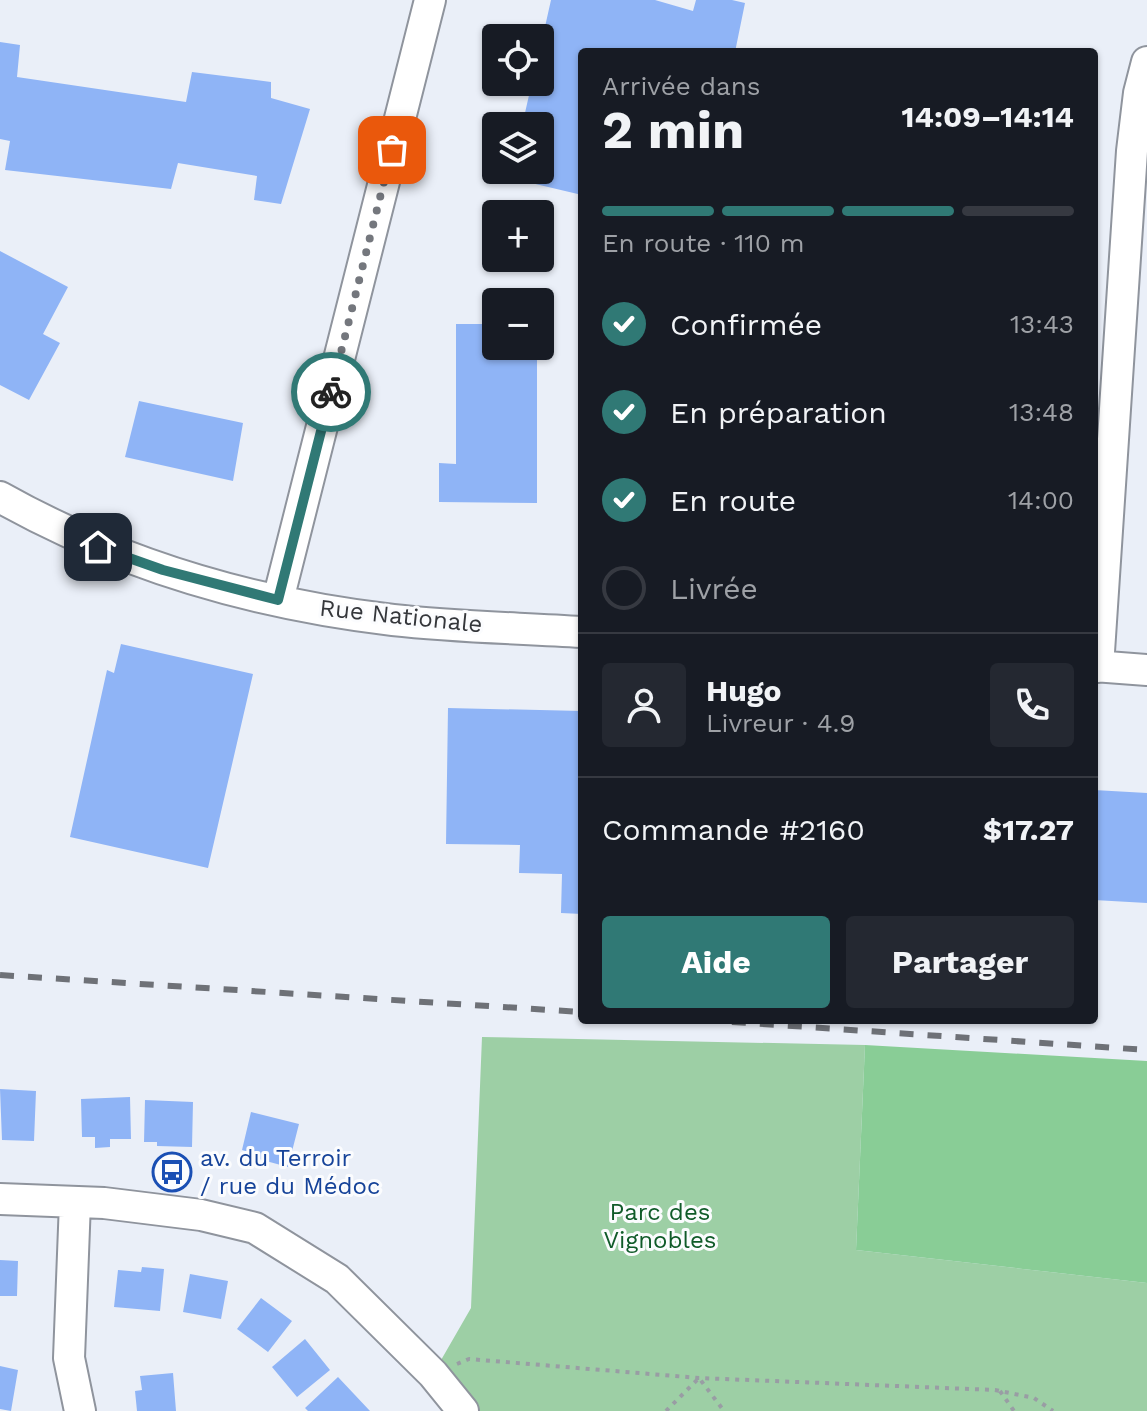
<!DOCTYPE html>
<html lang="fr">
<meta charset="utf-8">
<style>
body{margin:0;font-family:"Work Sans",sans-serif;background:#242831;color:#f1f3f6;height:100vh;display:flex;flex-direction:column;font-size:30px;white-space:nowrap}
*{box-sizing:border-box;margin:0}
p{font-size:26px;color:#9ea1a6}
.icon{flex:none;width:44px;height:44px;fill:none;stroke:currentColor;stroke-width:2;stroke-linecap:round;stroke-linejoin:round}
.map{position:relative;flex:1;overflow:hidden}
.panel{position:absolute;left:578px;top:48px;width:520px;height:976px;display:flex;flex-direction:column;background:#171b24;border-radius:8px;box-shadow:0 2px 6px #0004}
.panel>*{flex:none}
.controls{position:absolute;left:482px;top:24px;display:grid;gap:16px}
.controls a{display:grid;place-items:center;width:72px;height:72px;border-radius:8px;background:#171b24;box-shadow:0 2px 6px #0004;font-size:40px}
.pin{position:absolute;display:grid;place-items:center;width:68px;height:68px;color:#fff;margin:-34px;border-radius:16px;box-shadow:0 4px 12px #0006}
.courier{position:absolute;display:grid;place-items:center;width:80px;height:80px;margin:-40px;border:6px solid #307975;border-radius:50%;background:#fff;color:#222;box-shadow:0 2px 10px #0007}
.head em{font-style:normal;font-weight:700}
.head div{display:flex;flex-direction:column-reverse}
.head{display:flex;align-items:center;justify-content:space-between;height:136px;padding:0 24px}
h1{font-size:52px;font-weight:700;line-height:60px}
.bar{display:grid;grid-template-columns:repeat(4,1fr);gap:12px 8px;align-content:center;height:96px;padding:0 24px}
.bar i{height:10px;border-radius:6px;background:#363941}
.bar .on{background:#307975}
.bar p{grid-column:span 4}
.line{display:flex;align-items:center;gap:20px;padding:0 24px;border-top:2px solid #363941}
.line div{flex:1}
.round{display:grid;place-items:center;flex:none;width:84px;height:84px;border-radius:8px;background:#242831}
ol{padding:0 24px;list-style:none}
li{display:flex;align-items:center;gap:24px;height:88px}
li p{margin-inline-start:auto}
li .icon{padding:8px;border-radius:50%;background:#307975;color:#fff;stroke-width:4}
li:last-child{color:#9ea1a6}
li i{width:44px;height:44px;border:4px solid #363941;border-radius:50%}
.action{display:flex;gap:16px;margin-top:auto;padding:16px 24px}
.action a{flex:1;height:92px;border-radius:8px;background:#307975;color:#fff;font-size:32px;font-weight:700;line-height:92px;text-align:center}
.action a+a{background:#242831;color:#f1f3f6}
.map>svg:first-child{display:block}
.green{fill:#9dcfa5}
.forest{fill:#89cd96}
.building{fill:#8fb4f6}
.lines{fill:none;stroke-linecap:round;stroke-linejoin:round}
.minor-casing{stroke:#8f949d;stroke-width:34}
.path{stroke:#999da4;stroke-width:4;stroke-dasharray:4 6;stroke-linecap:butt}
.minor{stroke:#fff;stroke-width:30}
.rail{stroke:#6e7177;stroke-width:6;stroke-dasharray:14 14;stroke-linecap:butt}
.done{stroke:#74777d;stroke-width:8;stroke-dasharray:0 14.4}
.route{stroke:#307975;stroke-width:10}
.labels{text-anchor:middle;stroke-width:6;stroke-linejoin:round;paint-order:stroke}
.street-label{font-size:24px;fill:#35373b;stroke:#fbfcfe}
.transit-label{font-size:24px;fill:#164399;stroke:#fbfcfe;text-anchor:start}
.park-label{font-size:24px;fill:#105b29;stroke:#fbfcfe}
</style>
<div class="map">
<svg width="1147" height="1411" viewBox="0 0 1147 1411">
<rect width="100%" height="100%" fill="#eaeff8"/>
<path class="green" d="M482,1037L865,1045L856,1250L1147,1283V1411H463L433,1374L471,1308Z"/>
<path class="forest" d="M865,1045L1147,1061V1283L856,1250Z"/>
<path class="building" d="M551,0H655L693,11L696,0H732L745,3L735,52H582V195L510,178L512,170H540V126H522L532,82H540V49Z
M0,42L20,45L17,77L186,102L192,72L271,82V98L310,109L281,204L254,200L257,176L178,163L171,189L5,170L10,141L0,139Z
M0,251L68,287L43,334L60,343L29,400L0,385Z
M456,324H496V346H537V503L439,502V463L456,464Z
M139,401L243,423L233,481L125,457Z
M121,644L253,674L208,868L70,837L107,670L114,673Z
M448,708L582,711V914L561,913L562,874L519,873L520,845L446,844Z
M1094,790L1147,793V903L1094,900Z
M0,1089L36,1091L34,1141L2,1140Z
M130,1097L131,1139H110V1147L95,1148V1137H82L81,1099Z
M145,1100L193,1102L192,1147L157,1146V1142H144Z
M251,1112L299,1124L288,1167L255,1158L256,1154L242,1150Z
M0,1260L18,1261L17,1296H0Z
M142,1267L164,1269L160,1311L114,1307L118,1270L141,1272Z
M190,1274L228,1281L221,1319L183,1312Z
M261,1298L292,1321L268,1352L237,1329Z
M305,1339L330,1370L297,1397L272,1367Z
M0,1366L18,1370L11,1411L0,1409Z
M173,1373L176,1411H137L135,1391L142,1390L140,1376Z
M338,1377L370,1411H308L305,1408Z"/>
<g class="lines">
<defs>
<path id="minor" d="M0,497C121,565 256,604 393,620C456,627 519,628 582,632
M278,600L430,0
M1094,666L1147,670
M1098,667L1132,151L1139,93L1147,62
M0,1199L104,1203L201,1215L255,1228L337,1279L433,1374L463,1411
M75,1202L69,1358L80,1411"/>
</defs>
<use href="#minor" class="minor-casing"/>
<path class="path" d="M457,1364L469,1359L699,1378L995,1390L1034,1398L1053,1411
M1000,1391L1014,1411
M666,1411L699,1378L724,1411"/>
<use href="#minor" class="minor"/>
<path class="rail" d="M0,975L582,1012
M704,1020L1147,1050"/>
</g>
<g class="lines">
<path class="done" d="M331,392L392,150"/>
<path class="route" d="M98,547L163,570L278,600L331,392"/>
</g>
<defs>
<symbol id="bus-ring" viewBox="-11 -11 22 22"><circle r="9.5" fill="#fbfcfe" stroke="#1a4fb4" stroke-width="1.5"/><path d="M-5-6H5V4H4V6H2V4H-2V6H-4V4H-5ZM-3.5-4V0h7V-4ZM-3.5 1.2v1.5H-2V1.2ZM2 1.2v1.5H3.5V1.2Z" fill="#1a4fb4"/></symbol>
</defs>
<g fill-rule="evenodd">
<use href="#bus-ring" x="150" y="1150" width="44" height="44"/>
</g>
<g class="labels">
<g class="street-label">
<text transform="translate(401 616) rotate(6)" y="8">Rue Nationale</text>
</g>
<g class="transit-label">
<text x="200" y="1166">av. du Terroir<tspan x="200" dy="28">/ rue du Médoc</tspan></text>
</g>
<g class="park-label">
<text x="660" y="1220">Parc des<tspan x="660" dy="28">Vignobles</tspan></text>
</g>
</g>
</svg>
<div class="controls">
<a><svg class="icon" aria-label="locate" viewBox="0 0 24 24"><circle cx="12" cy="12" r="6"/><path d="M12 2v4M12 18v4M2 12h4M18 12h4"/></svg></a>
<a><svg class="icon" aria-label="layers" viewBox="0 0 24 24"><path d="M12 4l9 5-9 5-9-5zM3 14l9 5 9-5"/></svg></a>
<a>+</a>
<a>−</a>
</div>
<div class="pin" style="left:392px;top:150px;background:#ea580c"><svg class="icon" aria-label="bag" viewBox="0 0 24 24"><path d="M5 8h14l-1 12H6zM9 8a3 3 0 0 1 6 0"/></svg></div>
<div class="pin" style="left:98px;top:547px;background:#1f2937"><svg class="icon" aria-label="home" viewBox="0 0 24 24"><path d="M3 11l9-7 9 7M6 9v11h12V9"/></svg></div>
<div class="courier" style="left:331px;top:392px"><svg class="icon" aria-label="bike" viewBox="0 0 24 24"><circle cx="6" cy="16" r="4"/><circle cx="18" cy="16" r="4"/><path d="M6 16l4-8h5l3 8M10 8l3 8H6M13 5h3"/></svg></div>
<section class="panel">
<div class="head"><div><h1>2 min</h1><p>Arrivée dans</p></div><em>14:09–14:14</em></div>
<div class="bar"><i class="on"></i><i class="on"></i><i class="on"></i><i></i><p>En route · 110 m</p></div>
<ol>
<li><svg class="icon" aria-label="check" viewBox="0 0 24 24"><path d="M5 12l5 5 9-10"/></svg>Confirmée<p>13:43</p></li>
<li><svg class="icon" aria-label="check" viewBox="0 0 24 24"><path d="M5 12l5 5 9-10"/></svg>En préparation<p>13:48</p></li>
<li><svg class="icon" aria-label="check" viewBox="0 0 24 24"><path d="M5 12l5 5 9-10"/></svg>En route<p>14:00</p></li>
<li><i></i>Livrée</li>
</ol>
<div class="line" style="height:144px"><a class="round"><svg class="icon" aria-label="person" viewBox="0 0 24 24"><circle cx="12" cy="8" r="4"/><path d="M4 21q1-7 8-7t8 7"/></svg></a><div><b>Hugo</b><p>Livreur · 4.9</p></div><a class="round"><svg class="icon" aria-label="phone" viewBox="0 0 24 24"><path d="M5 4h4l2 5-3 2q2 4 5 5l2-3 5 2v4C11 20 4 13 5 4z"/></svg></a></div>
<div class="line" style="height:104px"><div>Commande #2160</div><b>$17.27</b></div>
<div class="action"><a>Aide</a><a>Partager</a></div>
</section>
</div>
